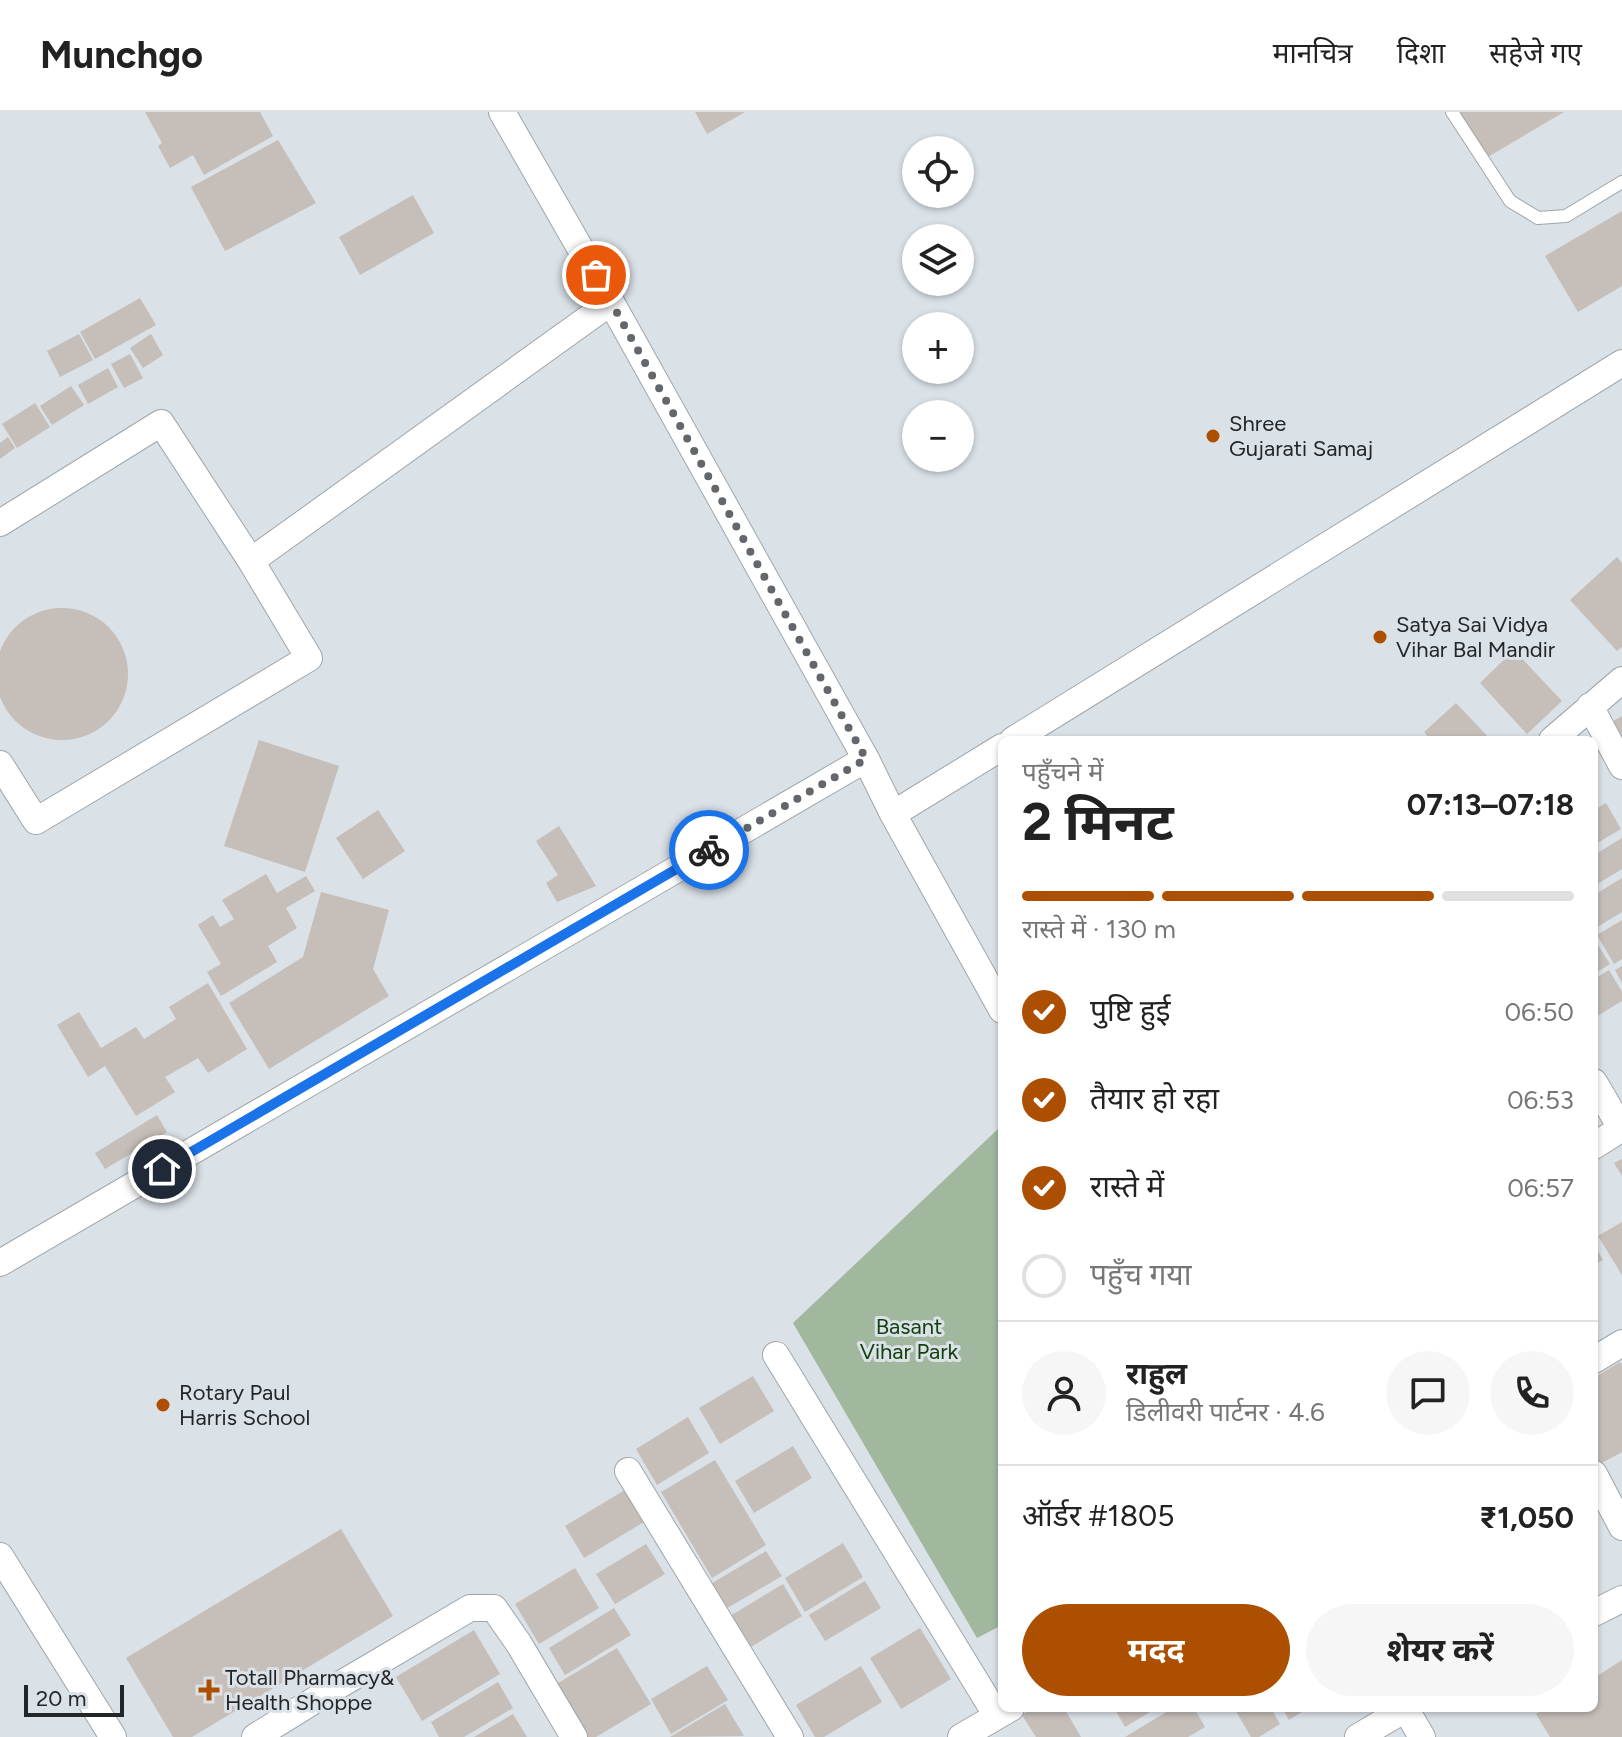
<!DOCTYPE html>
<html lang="hi">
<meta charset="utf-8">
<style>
body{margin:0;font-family:Figtree,"Noto Sans Devanagari",sans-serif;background:#f6f6f6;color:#222;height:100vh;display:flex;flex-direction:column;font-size:30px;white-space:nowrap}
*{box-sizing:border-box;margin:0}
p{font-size:26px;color:#767676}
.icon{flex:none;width:44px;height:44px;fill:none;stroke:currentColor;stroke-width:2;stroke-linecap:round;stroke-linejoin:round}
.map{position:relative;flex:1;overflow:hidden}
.sheet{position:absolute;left:998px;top:624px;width:600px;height:976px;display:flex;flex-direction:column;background:#fff;border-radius:12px;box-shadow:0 2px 6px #0004}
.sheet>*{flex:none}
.buttons{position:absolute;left:902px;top:24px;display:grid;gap:16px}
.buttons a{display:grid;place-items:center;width:72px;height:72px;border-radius:50%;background:#fff;box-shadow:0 2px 6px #0004;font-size:40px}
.scale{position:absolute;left:24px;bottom:20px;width:100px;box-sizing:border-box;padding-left:8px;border:4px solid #232628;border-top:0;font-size:22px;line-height:28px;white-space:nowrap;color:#232628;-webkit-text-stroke:6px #dae1e7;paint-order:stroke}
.pin{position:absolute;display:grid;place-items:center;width:68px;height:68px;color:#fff;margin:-34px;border:4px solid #fff;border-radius:50%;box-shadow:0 2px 8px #0007}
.courier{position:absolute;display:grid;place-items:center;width:80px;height:80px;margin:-40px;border:6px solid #1a73e8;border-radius:50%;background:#fff;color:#222;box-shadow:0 2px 10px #0007}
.head em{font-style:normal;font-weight:700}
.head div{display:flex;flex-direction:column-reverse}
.head{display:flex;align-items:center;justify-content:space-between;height:136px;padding:0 24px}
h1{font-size:52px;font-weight:700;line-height:60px}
.bar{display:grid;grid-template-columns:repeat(4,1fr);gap:12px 8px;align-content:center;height:96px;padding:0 24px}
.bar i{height:10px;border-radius:6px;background:#e0e0e0}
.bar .current{background:#ad4f00}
.bar p{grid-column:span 4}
.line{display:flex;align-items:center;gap:20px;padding:0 24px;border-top:2px solid #e0e0e0}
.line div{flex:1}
.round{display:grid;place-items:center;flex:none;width:84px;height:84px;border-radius:42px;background:#f6f6f6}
ol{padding:0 24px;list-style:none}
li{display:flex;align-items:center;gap:24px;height:88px}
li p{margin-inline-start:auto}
li .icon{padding:8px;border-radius:50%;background:#ad4f00;color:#fff;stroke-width:4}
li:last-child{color:#767676}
li i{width:44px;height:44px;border:4px solid #e0e0e0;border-radius:50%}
.button{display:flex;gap:16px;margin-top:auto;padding:16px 24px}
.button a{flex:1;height:92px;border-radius:48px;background:#ad4f00;color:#fff;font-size:32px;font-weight:700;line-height:92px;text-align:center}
.button a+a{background:#f6f6f6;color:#222}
header{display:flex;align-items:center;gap:48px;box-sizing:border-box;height:112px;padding:0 40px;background:#fff;border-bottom:2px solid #e0e0e0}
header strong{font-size:38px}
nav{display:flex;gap:44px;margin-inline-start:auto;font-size:28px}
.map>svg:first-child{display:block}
.green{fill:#a1b89e}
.building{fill:#c5beb9}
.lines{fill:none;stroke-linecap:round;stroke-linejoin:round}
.lane-casing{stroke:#9fa6ab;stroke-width:14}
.street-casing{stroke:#9fa6ab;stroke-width:28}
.lane{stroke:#fff;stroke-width:12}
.street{stroke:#fff;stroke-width:26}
.done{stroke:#63676b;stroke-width:8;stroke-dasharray:0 14.4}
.route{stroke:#1a73e8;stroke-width:10}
.poi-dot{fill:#ad4f00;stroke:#dae1e7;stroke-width:3}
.labels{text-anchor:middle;stroke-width:6;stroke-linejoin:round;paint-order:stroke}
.poi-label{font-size:22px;fill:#232628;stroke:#dae1e7;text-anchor:start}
.park-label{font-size:22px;fill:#123f0c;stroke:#dae1e7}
</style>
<header>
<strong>Munchgo</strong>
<nav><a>मानचित्र</a><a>दिशा</a><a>सहेजे गए</a></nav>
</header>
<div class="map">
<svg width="1622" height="1625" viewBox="0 0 1622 1625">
<rect width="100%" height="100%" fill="#dae1e7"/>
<path class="green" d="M999,1016L1002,1021V1513L977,1526L793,1211Z"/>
<path class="building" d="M145,0H260L273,24L204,63L193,43L170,56L158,34L162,31Z
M695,0H745L707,22Z
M1459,0H1564L1486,46Z
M278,28L316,91L225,139L191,75Z
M413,83L434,121L360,163L339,125Z
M1622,99V174L1578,200L1545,144Z
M140,186L156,213L95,247L80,220Z
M79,222L93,248L60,265L47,239Z
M151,222L163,243L143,256L130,236Z
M130,242L143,266L124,276L111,252Z
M108,256L118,275L88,292L78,273Z
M71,274L84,293L52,313L40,294Z
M35,291L50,315L17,336L2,312Z
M8,325L15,336L0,347V331Z
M1617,445L1622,451V535L1617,539L1570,488Z
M-4 562a66 66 0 1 1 132 0a66 66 0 1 1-132 0Z
M1514,538L1562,589L1527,622L1480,571Z
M1456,591L1491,628H1431L1424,620Z
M1622,604V631L1610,611Z
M259,628L339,654L305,760L224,734Z
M1606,691L1621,717L1594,733V698Z
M378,698L405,739L363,767L336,726Z
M559,714L596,774L557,790L546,771L558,763L536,729Z
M1622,726V757L1594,774V743Z
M266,762L277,781L306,764L315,779L286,796L297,816L268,834L277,850L221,884L207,860L221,852L198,813L213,803L220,815L234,807L222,788Z
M1622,766V800L1594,817V783Z
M321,780L389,798L373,857L389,884L269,957L229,891L303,845Z
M1622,808V847L1614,852L1597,823Z
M1594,827L1610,852L1594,862Z
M1622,854V871L1615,858Z
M1609,858L1622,880V889L1594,906V867Z
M208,871L247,937L208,961L198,946L165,965L175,980L136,1004L105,954L88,965L57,913L79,900L101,936L136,915L144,927L176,907L169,895Z
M157,1003L167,1020L105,1057L95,1041Z
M1622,1047V1064L1614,1051Z
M1622,1110V1163L1598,1124Z
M1594,1132L1603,1148L1594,1153Z
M1620,1250L1622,1253V1340L1600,1352L1594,1342V1266Z
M753,1264L774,1299L720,1332L699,1296Z
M688,1305L709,1341L657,1373L636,1337Z
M793,1334L812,1366L754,1401L735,1369Z
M715,1348L766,1433L712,1466L661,1380Z
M625,1378L644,1410L584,1446L565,1414Z
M341,1417L393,1504L192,1625H173L126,1546Z
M843,1431L863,1465L805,1500L785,1466Z
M646,1432L665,1462L615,1492L596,1462Z
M766,1439L782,1464L724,1498L709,1473Z
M575,1456L599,1496L539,1532L515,1492Z
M865,1469L881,1496L825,1529L809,1503Z
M783,1472L802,1504L749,1536L730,1504Z
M614,1496L631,1523L565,1563L549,1536Z
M920,1516L951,1567L901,1597L870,1546Z
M474,1518L500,1562L422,1609L396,1565Z
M617,1536L651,1592L596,1625H584L553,1574Z
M1622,1548V1625H1550L1536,1602L1546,1596H1594V1566Z
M707,1554L728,1588L671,1622L651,1587Z
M861,1554L882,1590L824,1625H815L796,1593Z
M498,1570L513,1596L464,1625H439L431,1610Z
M725,1592L744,1624L670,1625Z
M1034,1596H1064L1081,1625H1036L1022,1603Z
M1114,1596H1147L1150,1600L1125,1615Z
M1173,1596H1194L1205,1615L1188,1625H1125Z
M1234,1596H1271L1280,1612L1259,1625H1251Z
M1282,1596H1308L1289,1608Z
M513,1602L527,1625H474Z"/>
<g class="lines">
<defs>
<path id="lane" d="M1452,0L1510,89L1538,106L1566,104L1622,70"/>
<path id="street" d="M502,0L611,190L866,647L893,702L1002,898
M0,411L161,311L251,449
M1590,594L1622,654
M1013,628L1622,251
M1552,628L1622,568
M0,652L36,709L309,546L251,449L611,190
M893,702L1002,635
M1594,970L1621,1016
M1594,1034L1622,1016
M0,1151L866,647
M776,1243L997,1604
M1594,1248L1622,1231
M628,1359L790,1625
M1594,1362L1622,1415
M0,1444L113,1625
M1594,1501L1622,1487
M1405,1596L1422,1625
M255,1625L336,1575L470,1496H494L519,1532L574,1625
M961,1625L1011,1596
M1358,1625L1407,1596"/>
</defs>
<use href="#lane" class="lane-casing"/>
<use href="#street" class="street-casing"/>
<use href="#lane" class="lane"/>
<use href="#street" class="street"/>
</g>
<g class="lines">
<path class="done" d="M596,163L866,647L709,738"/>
<path class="route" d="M162,1057L709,738"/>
</g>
<g class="poi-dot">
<circle cx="1213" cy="324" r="8"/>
<circle cx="1380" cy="525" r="8"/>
<circle cx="163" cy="1293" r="8"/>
<path d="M205 1566h8v8h8v8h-8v8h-8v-8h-8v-8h8z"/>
</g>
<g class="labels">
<g class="poi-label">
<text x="1229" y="319">Shree<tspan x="1229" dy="25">Gujarati Samaj</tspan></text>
<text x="1396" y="520">Satya Sai Vidya<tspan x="1396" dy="25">Vihar Bal Mandir</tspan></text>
<text x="179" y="1288">Rotary Paul<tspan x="179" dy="25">Harris School</tspan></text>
<text x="225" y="1573">Totall Pharmacy&amp;<tspan x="225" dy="25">Health Shoppe</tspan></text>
</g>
<g class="park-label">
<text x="909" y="1222">Basant<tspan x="909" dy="25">Vihar Park</tspan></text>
</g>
</g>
</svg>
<div class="buttons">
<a><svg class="icon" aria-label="locate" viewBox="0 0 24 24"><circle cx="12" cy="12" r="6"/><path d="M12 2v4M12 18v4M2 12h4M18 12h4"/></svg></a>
<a><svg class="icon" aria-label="layers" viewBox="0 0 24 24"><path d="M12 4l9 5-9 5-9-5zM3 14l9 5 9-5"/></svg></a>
<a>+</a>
<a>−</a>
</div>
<div class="scale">20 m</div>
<div class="pin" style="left:596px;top:163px;background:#ea580c"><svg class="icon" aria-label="bag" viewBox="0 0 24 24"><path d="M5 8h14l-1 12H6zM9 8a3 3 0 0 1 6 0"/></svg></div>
<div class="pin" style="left:162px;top:1057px;background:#1f2937"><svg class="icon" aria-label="home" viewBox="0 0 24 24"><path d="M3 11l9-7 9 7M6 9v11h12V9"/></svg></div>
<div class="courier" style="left:709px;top:738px"><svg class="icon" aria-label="bike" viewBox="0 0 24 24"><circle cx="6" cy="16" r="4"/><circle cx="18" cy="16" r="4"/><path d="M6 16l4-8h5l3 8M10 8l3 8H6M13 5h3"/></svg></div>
<section class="sheet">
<div class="head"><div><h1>2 मिनट</h1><p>पहुँचने में</p></div><em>07:13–07:18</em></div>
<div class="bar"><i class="current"></i><i class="current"></i><i class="current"></i><i></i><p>रास्ते में · 130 m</p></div>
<ol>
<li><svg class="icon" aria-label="check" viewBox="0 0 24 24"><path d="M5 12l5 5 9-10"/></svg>पुष्टि हुई<p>06:50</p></li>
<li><svg class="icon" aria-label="check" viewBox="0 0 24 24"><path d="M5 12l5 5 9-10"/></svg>तैयार हो रहा<p>06:53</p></li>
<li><svg class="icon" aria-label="check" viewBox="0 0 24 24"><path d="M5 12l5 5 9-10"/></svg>रास्ते में<p>06:57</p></li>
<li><i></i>पहुँच गया</li>
</ol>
<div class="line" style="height:144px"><a class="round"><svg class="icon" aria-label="person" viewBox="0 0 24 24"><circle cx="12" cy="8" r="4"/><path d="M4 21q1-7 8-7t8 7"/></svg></a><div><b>राहुल</b><p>डिलीवरी पार्टनर · 4.6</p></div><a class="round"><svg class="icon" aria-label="chat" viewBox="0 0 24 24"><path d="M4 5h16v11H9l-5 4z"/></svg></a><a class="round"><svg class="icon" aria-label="phone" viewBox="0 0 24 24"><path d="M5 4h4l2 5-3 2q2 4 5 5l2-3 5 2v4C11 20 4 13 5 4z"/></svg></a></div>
<div class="line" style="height:104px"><div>ऑर्डर #1805</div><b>₹1,050</b></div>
<div class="button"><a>मदद</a><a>शेयर करें</a></div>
</section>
</div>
